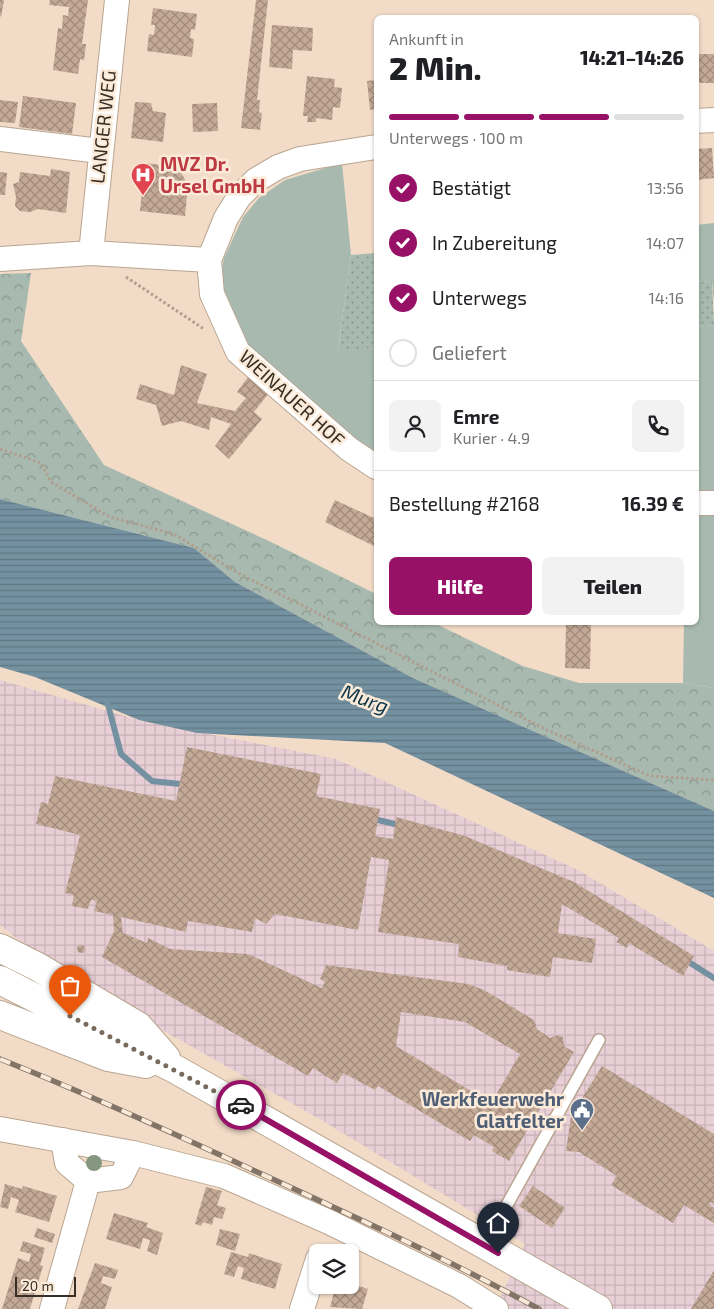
<!DOCTYPE html>
<html lang="de">
<meta charset="utf-8">
<style>
body{margin:0;font-family:"Exo 2",sans-serif;background:#f2f2f2;color:#202124;height:100vh;display:flex;flex-direction:column;font-size:19px;white-space:nowrap}
*{box-sizing:border-box;margin:0}
p{font-size:16px;color:#757577}
.icon{flex:none;width:28px;height:28px;fill:none;stroke:currentColor;stroke-width:2;stroke-linecap:round;stroke-linejoin:round}
.map{position:relative;flex:1;overflow:hidden}
.details{position:absolute;left:374px;top:15px;width:325px;height:610px;display:flex;flex-direction:column;background:#fff;border-radius:8px;box-shadow:0 1px 4px #0004}
.details>*{flex:none}
.controls{position:absolute;left:309px;top:1244px;display:grid;gap:10px}
.controls a{display:grid;place-items:center;width:50px;height:50px;border-radius:8px;background:#fff;box-shadow:0 1px 4px #0004;font-size:25px}
.scale{position:absolute;left:15px;bottom:12px;width:61px;box-sizing:border-box;padding-left:5px;border:2px solid #372e26;border-top:0;font-size:14px;line-height:18px;white-space:nowrap;color:#372e26;-webkit-text-stroke:4px #fcead9;paint-order:stroke}
.pin{position:absolute;display:grid;place-items:center;width:42px;height:42px;color:#fff;margin:-51px -21px;border-radius:50% 50% 50% 0;rotate:-45deg;box-shadow:0 0 5px #0007}
.pin .icon{rotate:45deg}
.courier{position:absolute;display:grid;place-items:center;width:50px;height:50px;margin:-25px;border:4px solid #971267;border-radius:50%;background:#fff;color:#222;box-shadow:0 1px 6px #0007}
.head em{font-style:normal;font-weight:800}
.head div{display:flex;flex-direction:column-reverse}
.head{display:flex;align-items:center;justify-content:space-between;height:85px;padding:0 15px}
h1{font-size:32px;font-weight:800;line-height:38px}
.bar{display:grid;grid-template-columns:repeat(4,1fr);gap:8px 5px;align-content:center;height:60px;padding:0 15px}
.bar i{height:6px;border-radius:4px;background:#e0e0e0}
.bar .on{background:#971267}
.bar p{grid-column:span 4}
.line{display:flex;align-items:center;gap:12px;padding:0 15px;border-top:1px solid #e0e0e0}
.line div{flex:1}
.round{display:grid;place-items:center;flex:none;width:52px;height:52px;border-radius:8px;background:#f2f2f2}
ol{padding:0 15px;list-style:none}
li{display:flex;align-items:center;gap:15px;height:55px}
li p{margin-inline-start:auto}
li .icon{padding:5px;border-radius:50%;background:#971267;color:#fff;stroke-width:4}
li:last-child{color:#757577}
li i{width:28px;height:28px;border:2px solid #e0e0e0;border-radius:50%}
.button{display:flex;gap:10px;margin-top:auto;padding:10px 15px}
.button a{flex:1;height:58px;border-radius:8px;background:#971267;color:#fff;font-size:20px;font-weight:800;line-height:58px;text-align:center}
.button a+a{background:#f2f2f2;color:#202124}
.map>svg:first-child{display:block}
.industrial{fill:url(#industrial-grid)}
.grass{fill:#a8bab0}
.forest{fill:url(#forest-crowns)}
.garden{fill:url(#garden-dots)}
.water{fill:url(#water-rules)}
.lines{fill:none;stroke-linecap:round;stroke-linejoin:round}
.stream{stroke:#7491a1;stroke-width:6}
.building{fill:url(#building-cross-hatch);fill-rule:evenodd}
.service-casing{stroke:#b9a591;stroke-width:14}
.minor-casing{stroke:#b9a591;stroke-width:26}
.primary-casing{stroke:#b9a591;stroke-width:30}
.path{stroke:#af9e8e;stroke-width:3;stroke-dasharray:2.5 2.5;stroke-linecap:butt}
.service{stroke:#fff;stroke-width:11}
.minor{stroke:#fff;stroke-width:24}
.primary{stroke:#fff;stroke-width:28}
.rail-casing{stroke:#827467;stroke-width:5.5}
.rail{stroke:#fcead9;stroke-width:4;stroke-dasharray:11;stroke-linecap:butt}
.tree{fill:#859780}
.done{stroke:#786b5e;stroke-width:5;stroke-dasharray:0 9}
.route{stroke:#971267;stroke-width:6}
.labels{text-anchor:middle;stroke-width:5;stroke-linejoin:round;paint-order:stroke}
.street-label{font-size:19px;fill:#372e26;stroke:#fcead9}
.health-label{font-size:19px;font-weight:bold;fill:#be3a42;stroke:#fcead9;text-anchor:start}
.service-label{font-size:19px;font-weight:bold;fill:#4e5e75;stroke:#fcead9;text-anchor:end}
.water-label{font-size:20px;font-style:italic;fill:#0a3548;stroke:#fcead9}
</style>
<div class="map">
<svg width="714" height="1309" viewBox="0 0 714 1309">
<defs>
<pattern id="industrial-grid" width="8" height="8" patternUnits="userSpaceOnUse" patternTransform="scale(1.25)"><rect width="8" height="8" fill="#e8cfd6"/><path d="M0 4h8M4 0v8" fill="none" stroke="#c8b2b8"/></pattern>
<pattern id="forest-crowns" width="20" height="18" patternUnits="userSpaceOnUse" patternTransform="scale(1.25)"><rect width="20" height="18" fill="#a8bab0"/><path d="M2 6a3 3 0 1 1 6 0M12 15a3 3 0 1 1 6 0" fill="none" stroke="#8a988f"/></pattern>
<pattern id="garden-dots" width="8" height="8" patternUnits="userSpaceOnUse" patternTransform="scale(1.25)"><rect width="8" height="8" fill="#a8bab0"/><path d="M2 2h.1M6 6h.1" fill="none" stroke="#8a988f" stroke-width="1.8" stroke-linecap="round"/></pattern>
<pattern id="water-rules" width="6" height="5" patternUnits="userSpaceOnUse" patternTransform="scale(1.25)"><rect width="6" height="5" fill="#7491a1"/><path d="M0 2.5h6" fill="none" stroke="#607783"/></pattern>
<pattern id="building-cross-hatch" width="8" height="8" patternUnits="userSpaceOnUse" patternTransform="scale(1.25)"><rect width="8" height="8" fill="#c4a997"/><path d="M0 0l8 8M0 8l8-8" fill="none" stroke="#a08a7b"/></pattern>
</defs>
<rect width="100%" height="100%" fill="#f2dcc7"/>
<path class="industrial" d="M0,680L139,720L336,759L578,870L714,951V1309H495L525,1244L323,1121L155,1026L16,938L0,925Z"/>
<path class="grass" d="M342,163L351,255L338,350L376,348V457L249,355L219,284L224,258L243,217L259,198L285,180Z
M714,223V303L712,281L696,282V225Z
M714,325V491L696,492V327Z
M696,508H714V688L683,683L684,623L696,622Z"/>
<path class="forest" d="M31,273L21,341L104,465L271,542L376,594V622L434,623L523,666L579,683H683L714,688V811L413,678L235,582L194,548L0,499V274Z"/>
<path class="garden" d="M376,253V348L338,351L351,255Z
M712,281L714,325L696,327V282Z"/>
<path class="water" d="M0,499L194,548L235,582L413,678L714,811V898L385,743L197,733L139,720L35,677L0,667Z"/>
<g class="lines">
<path class="stream" d="M107,701L121,754L152,781L180,784
M378,820L403,826
M684,959L714,978"/>
</g>
<path class="building" d="M0,0H4L1,17L0,16Z
M50,0H88L82,44H86L84,60L80,59L78,74L53,70L58,28L62,29L63,15L68,16L69,7L49,5Z
M256,0H268L257,100H260L259,112L262,113L260,130L241,128Z
M153,8L197,14L195,30L191,29L190,38L194,39L192,57L147,51L149,34L154,35L155,25H151Z
M272,25L313,28L312,51L293,50L292,69L269,67Z
M696,54H714V83H696Z
M307,76L335,79L334,87L342,88L340,108L333,107L332,120L316,118V122H307L308,116H303Z
M376,80V109L370,110L367,81Z
M23,96L76,103L72,134L19,127Z
M0,100L18,102L15,123L0,122Z
M135,102L151,103L153,111L166,113L163,142L131,138Z
M217,103L218,131L193,132L192,104Z
M712,148L714,178L696,180V149Z
M145,163L178,167L188,185L185,216L140,211Z
M51,169L70,172L66,213L38,209L30,212L20,211L15,206L16,197L13,184L19,182L20,172L50,176Z
M0,172L7,173L5,195H0Z
M181,365L207,374L197,403L235,411L246,398L237,392L251,373L272,389L254,412L262,419L229,459L215,446L231,424L211,417L209,430L181,421L162,426L156,405L136,399L140,384L174,395Z
M335,500L376,519V547L325,522Z
M566,622H591L590,669L565,668Z
M187,747L321,774L316,796L380,809L375,836L393,839L396,817L465,836L574,882L694,956L683,976L629,943L627,948L616,942L619,938L562,904L558,933L596,939L592,963L553,957L550,977L507,970V966L458,957L459,944L378,932L389,860L371,857L358,930L275,914L266,924L255,918L252,932L188,921L186,932L121,917L123,933L147,943L148,938L170,949L248,954L322,988L325,982L320,979L326,965L468,984L484,990L534,1020L537,1029L550,1038L558,1035L563,1037L564,1046L574,1052L509,1161L492,1151L494,1147L474,1135L470,1141L378,1086L375,1090L343,1073L337,1083L313,1068L308,1076L102,957L114,931L113,915L94,911L97,901L91,900L88,909L72,906L74,895L65,893L80,835L36,824L41,802L48,804L55,776L176,801ZM401,1012L465,1022L520,1054L491,1103L396,1046Z
M77 949a4 4 0 1 1 8 0a4 4 0 1 1-8 0Z
M602,1066L714,1134V1204L711,1202L709,1205L714,1208V1223L684,1205L673,1223L611,1185L617,1176L579,1152L566,1151L571,1116Z
M5,1184L22,1189L23,1186L57,1196L49,1222L15,1212L19,1200L11,1197L8,1209L0,1207Z
M533,1186L565,1208L552,1228L519,1206Z
M206,1187L222,1191L217,1205L226,1208L222,1219L214,1217L212,1225L203,1222L201,1226L195,1224Z
M114,1213L148,1223L146,1227L163,1233L157,1255L147,1251L150,1240L143,1238L140,1249L106,1239Z
M37,1228L55,1234L52,1243L34,1237Z
M220,1229L240,1234L235,1251L216,1245Z
M23,1241L45,1248L40,1265L43,1266L30,1309H2L18,1258L29,1262L31,1254L20,1251Z
M231,1252L248,1257L249,1253L282,1264L275,1289L241,1279L244,1268L238,1266L234,1277L224,1274Z
M95,1263L118,1270L115,1279L103,1276L101,1283L112,1287L105,1309H78Z
M714,1270V1309H691Z
M350,1283L368,1289L362,1309L330,1307L336,1285Z"/>
<g class="lines">
<defs>
<path id="service" d="M484,1246L599,1040"/>
<path id="minor" d="M696,121L714,120
M0,139L100,151
M376,147L300,159L278,167L256,180L239,197L226,218L209,260L212,294L238,352L349,449L376,467
M91,253L117,0
M0,259L91,253L209,260
M696,503H714
M0,1129L133,1153L224,1176L329,1222L459,1286L496,1309
M63,1140L67,1163L88,1181L121,1177L133,1153
M52,1309L88,1181
M302,1309L318,1259"/>
<path id="primary" d="M0,948L38,967L138,1026L166,1058
M0,980L175,1069L598,1309
M0,1015L108,1057L146,1064"/>
</defs>
<use href="#service" class="service-casing"/>
<use href="#minor" class="minor-casing"/>
<use href="#primary" class="primary-casing"/>
<path class="path" d="M126,277L204,329
M0,449L41,463L51,482L110,517L174,534L238,573L547,730L650,776L714,780"/>
<use href="#service" class="service"/>
<use href="#minor" class="minor"/>
<use href="#primary" class="primary"/>
<defs>
<path id="rail" d="M0,1059C78,1090 153,1124 229,1159C333,1207 438,1254 539,1309"/>
</defs>
<use href="#rail" class="rail-casing"/>
<use href="#rail" class="rail"/>
</g>
<circle class="tree" cx="94" cy="1163" r="8"/>
<g class="lines">
<path class="done" d="M70,1016L241,1105"/>
<path class="route" d="M241,1105L498,1253"/>
</g>
<defs>
<symbol id="hospital-pin" viewBox="-11 -11 22 30"><path d="M0 17L-7.5 6A9.5 9.5 0 1 1 7.5 6Z" fill="#e0444e" stroke="#fcead9"/><path d="M-5-5h3v3.5h4V-5h3V5h-3V1.5h-4V5h-3Z" fill="#fff"/></symbol>
<symbol id="civic-pin" viewBox="-11 -11 22 30"><path d="M0 17L-7.5 6A9.5 9.5 0 1 1 7.5 6Z" fill="#5c6f8a" stroke="#fcead9"/><path d="M-.6-6.5H3V-4.5H.6V-3L4-1V1h2V6H-6V1h2V-1L-.6-3ZM-1.2 2.5V6h2.4V2.5Z" fill="#fff"/></symbol>
</defs>
<g fill-rule="evenodd">
<use href="#hospital-pin" x="129" y="161" width="28" height="38"/>
<use href="#civic-pin" x="568" y="1096" width="28" height="38"/>
</g>
<g class="labels">
<g class="street-label">
<text transform="translate(103 127) rotate(-84)" y="7">LANGER WEG</text>
<text transform="translate(292 398) rotate(42)" y="7">WEINAUER HOF</text>
</g>
<g class="health-label">
<text x="160" y="171">MVZ Dr.<tspan x="160" dy="22">Ursel GmbH</tspan></text>
</g>
<g class="service-label">
<text x="564" y="1106">Werkfeuerwehr<tspan x="564" dy="22">Glatfelter</tspan></text>
</g>
<g class="water-label">
<text transform="translate(365 699) rotate(20)" y="7">Murg</text>
</g>
</g>
</svg>
<div class="controls">
<a><svg class="icon" aria-label="layers" viewBox="0 0 24 24"><path d="M12 4l9 5-9 5-9-5zM3 14l9 5 9-5"/></svg></a>
</div>
<div class="scale">20 m</div>
<div class="pin" style="left:70px;top:1016px;background:#ea580c"><svg class="icon" aria-label="bag" viewBox="0 0 24 24"><path d="M5 8h14l-1 12H6zM9 8a3 3 0 0 1 6 0"/></svg></div>
<div class="pin" style="left:498px;top:1253px;background:#1f2937"><svg class="icon" aria-label="home" viewBox="0 0 24 24"><path d="M3 11l9-7 9 7M6 9v11h12V9"/></svg></div>
<div class="courier" style="left:241px;top:1105px"><svg class="icon" aria-label="car" viewBox="0 0 24 24"><path d="M5 17H2v-5l4-1 3-4h7l3 4 3 1v5h-3M9 17h6M6 11h13"/><circle cx="7" cy="17" r="2"/><circle cx="17" cy="17" r="2"/></svg></div>
<section class="details">
<div class="head"><div><h1>2 Min.</h1><p>Ankunft in</p></div><em>14:21–14:26</em></div>
<div class="bar"><i class="on"></i><i class="on"></i><i class="on"></i><i></i><p>Unterwegs · 100 m</p></div>
<ol>
<li><svg class="icon" aria-label="check" viewBox="0 0 24 24"><path d="M5 12l5 5 9-10"/></svg>Bestätigt<p>13:56</p></li>
<li><svg class="icon" aria-label="check" viewBox="0 0 24 24"><path d="M5 12l5 5 9-10"/></svg>In Zubereitung<p>14:07</p></li>
<li><svg class="icon" aria-label="check" viewBox="0 0 24 24"><path d="M5 12l5 5 9-10"/></svg>Unterwegs<p>14:16</p></li>
<li><i></i>Geliefert</li>
</ol>
<div class="line" style="height:90px"><a class="round"><svg class="icon" aria-label="person" viewBox="0 0 24 24"><circle cx="12" cy="8" r="4"/><path d="M4 21q1-7 8-7t8 7"/></svg></a><div><b>Emre</b><p>Kurier · 4.9</p></div><a class="round"><svg class="icon" aria-label="phone" viewBox="0 0 24 24"><path d="M5 4h4l2 5-3 2q2 4 5 5l2-3 5 2v4C11 20 4 13 5 4z"/></svg></a></div>
<div class="line" style="height:65px"><div>Bestellung #2168</div><b>16.39 €</b></div>
<div class="button"><a>Hilfe</a><a>Teilen</a></div>
</section>
</div>
